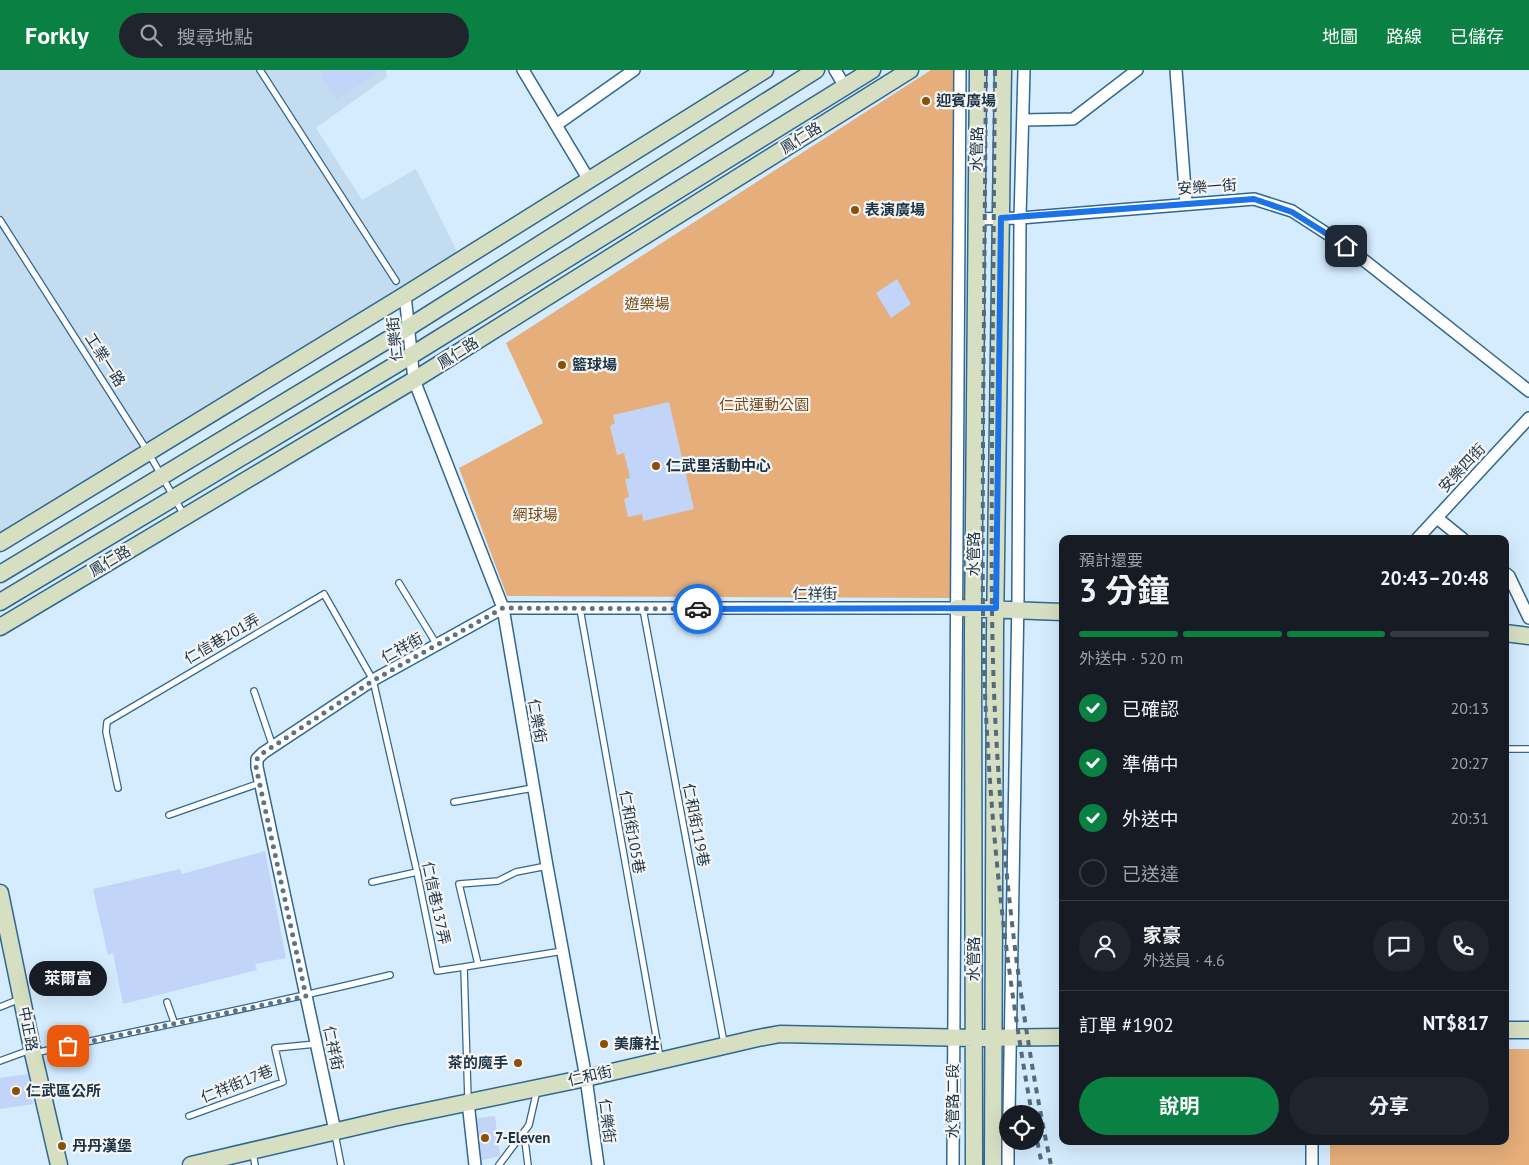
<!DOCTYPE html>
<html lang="zh-TW">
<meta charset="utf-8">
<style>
body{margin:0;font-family:"PT Sans","Noto Sans TC",sans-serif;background:#20242c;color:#f1f3f6;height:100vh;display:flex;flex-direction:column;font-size:19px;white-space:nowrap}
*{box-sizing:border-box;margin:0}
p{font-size:16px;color:#9ea1a6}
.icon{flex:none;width:28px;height:28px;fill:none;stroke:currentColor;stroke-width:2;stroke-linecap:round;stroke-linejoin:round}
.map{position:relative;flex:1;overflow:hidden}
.panel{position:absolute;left:1059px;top:465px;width:450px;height:610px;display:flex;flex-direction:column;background:#171b24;border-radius:10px;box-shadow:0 5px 20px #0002}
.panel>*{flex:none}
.tools{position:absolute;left:999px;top:1035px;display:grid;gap:10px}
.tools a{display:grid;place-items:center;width:45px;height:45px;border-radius:50%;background:#171b24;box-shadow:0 5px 20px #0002;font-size:25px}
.pin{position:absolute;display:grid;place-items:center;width:42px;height:42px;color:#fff;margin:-21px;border-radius:10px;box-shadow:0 2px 8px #0006}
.courier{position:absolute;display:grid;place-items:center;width:50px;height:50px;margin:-25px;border:4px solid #1a73e8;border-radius:50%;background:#fff;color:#222;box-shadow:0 1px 6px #0007}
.bubble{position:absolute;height:35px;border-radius:18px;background:#171b24;box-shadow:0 5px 20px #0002;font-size:16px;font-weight:700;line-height:35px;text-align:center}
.overview em{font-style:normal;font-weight:700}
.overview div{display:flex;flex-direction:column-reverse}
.overview{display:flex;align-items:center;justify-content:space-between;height:85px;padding:0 20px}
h1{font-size:32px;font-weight:700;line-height:38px}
.bar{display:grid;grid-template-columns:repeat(4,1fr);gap:8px 5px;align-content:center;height:60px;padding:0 20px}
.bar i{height:6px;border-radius:4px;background:#363941}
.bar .current{background:#0b8043}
.bar p{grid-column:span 4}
.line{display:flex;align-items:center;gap:12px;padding:0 20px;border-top:1px solid #363941}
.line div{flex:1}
.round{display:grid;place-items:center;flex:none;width:52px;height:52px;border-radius:26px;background:#20242c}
ol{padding:0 20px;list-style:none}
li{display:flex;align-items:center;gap:15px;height:55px}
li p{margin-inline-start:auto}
li .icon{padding:5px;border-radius:50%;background:#0b8043;color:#fff;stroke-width:4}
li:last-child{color:#9ea1a6}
li i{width:28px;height:28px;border:2px solid #363941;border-radius:50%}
.action{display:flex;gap:10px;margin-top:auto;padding:10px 20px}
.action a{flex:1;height:58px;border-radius:30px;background:#0b8043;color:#fff;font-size:20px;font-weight:700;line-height:58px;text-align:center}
.action a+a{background:#20242c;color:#f1f3f6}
header{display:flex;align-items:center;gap:30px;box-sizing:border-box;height:70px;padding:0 25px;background:#0b8043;color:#fff}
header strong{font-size:24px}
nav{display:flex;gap:28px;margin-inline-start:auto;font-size:18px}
.search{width:350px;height:45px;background:#20242c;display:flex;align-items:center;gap:12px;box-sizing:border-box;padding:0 18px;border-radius:28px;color:#9ea1a6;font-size:19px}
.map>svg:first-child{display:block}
.built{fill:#c3dcf0}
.green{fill:#e5ae7a}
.building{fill:#c2d4f7}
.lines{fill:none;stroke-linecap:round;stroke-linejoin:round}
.lane-casing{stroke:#316790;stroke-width:8}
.street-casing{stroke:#316790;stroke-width:14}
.secondary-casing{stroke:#316790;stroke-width:19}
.lane{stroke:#fff;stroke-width:5.5}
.street{stroke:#fff;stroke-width:11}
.secondary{stroke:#d6dfc2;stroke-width:16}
.rail{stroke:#546b7d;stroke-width:4;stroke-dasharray:6 6;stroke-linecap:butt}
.done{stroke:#5d7486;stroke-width:5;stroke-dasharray:0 9}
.route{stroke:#1a73e8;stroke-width:6}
.poi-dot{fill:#895006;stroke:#f5f5f5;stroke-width:2}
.labels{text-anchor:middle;stroke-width:4.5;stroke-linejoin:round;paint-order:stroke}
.poi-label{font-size:15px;font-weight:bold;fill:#1c3345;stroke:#f5f5f5;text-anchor:start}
.street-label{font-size:15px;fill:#1c3345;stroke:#f5f5f5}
.park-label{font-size:15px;fill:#784914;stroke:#f5f5f5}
</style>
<header>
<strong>Forkly</strong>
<div class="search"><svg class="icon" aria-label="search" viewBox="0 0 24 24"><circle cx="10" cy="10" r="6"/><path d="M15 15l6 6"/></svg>搜尋地點</div>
<nav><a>地圖</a><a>路線</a><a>已儲存</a></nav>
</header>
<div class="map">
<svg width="1529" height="1095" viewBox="0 0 1529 1095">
<rect width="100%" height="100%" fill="#d5ecff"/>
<path class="built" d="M0,0H386L387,7L316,58L362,130L416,99L458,183L0,467Z"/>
<path class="green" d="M931,0H960L954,528L507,526L459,398L543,353L506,273Z
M1505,979H1529V1095H1330V1071H1505Z"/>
<path class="building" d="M327,0H382L337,30L320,5Z
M897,209L911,234L891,248L876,223Z
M669,332L694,439L643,451L642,444L628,447L624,429L629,427L625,409L630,408L624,383L617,385L610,356L615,353L613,345Z
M265,781L286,888L255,894L257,900L123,934L113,883L108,885L93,819L180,799L182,804Z
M28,1004L33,1034L0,1039V1008Z
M495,1046L500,1086L482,1090L477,1048Z"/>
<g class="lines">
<defs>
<path id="lane" d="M260,0L396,211
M0,150L148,382L184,445
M399,513L437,575
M580,539L660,988
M643,539L724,973
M254,621L273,677
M1505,679H1529
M118,718L106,662L107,652L324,524L373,610L417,802L437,901L464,897L468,1030
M454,732L533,718
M169,745L260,713
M372,812L417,802
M478,894L459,814L498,811L516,802L547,796
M464,897L563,881
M167,932L174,952
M0,937L20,929
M35,983C154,957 273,934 390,905
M0,991L30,980
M189,1046L283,1012L275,978L316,974
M524,1063L528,1095
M335,1064L341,1095
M253,1083L255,1095
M499,1095L529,1055L537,1020"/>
<path id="street" d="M523,0L589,110
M835,0L845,17
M1176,0L1186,133
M1023,50L1073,49L1137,0
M556,55L634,0
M976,149L1020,148L1254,129L1292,141L1346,176L1529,321
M405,225L414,310L503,538L547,796L586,1008L598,1095
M1437,448L1463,469
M1417,469L1529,348
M1505,503L1509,506L1529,548
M468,1032L475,1095
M1009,1044L1018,528L1020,148L1024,0
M335,1061L257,697V689L263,683L373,610L503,538H957
M1312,1071V1095
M953,1095L960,0
M1008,1095V1071"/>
<path id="secondary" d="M0,473L405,225L765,0
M0,504L409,257L816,0
M0,532L412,285L872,0
M957,538L1062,542
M0,557L414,310L910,0
M1505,563L1529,566
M0,823L33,983L59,1095
M1505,960H1529
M191,1095L393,1048L586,1008L758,968L780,964L974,968L1062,967
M974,1095L973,561L978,0
M993,1095L995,561L1003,0"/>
</defs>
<use href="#lane" class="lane-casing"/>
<use href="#street" class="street-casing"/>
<use href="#secondary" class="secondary-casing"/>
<use href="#lane" class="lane"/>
<use href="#street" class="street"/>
<use href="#secondary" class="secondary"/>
<path class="rail" d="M986,0C985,121 984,242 983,363C983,463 981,563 987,663C994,791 1009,918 1032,1044
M995,0C994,118 993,236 992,353C992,457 990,560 996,663C1004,808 1021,953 1051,1095
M1035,1060L1042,1095"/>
</g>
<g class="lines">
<path class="done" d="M68,976L306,926L256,697L257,689L263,683L374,610L503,538L698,539"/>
<path class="route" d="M698,539L996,538L1001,148L1254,129L1292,142L1346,176"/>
</g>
<g class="poi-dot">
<circle cx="926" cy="31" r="5"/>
<circle cx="855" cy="140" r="5"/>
<circle cx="562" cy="295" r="5"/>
<circle cx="656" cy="396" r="5"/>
<circle cx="604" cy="974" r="5"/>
<circle cx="518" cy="993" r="5"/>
<circle cx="16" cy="1021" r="5"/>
<circle cx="485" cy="1068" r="5"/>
<circle cx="62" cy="1076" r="5"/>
</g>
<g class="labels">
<g class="poi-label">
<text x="936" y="36">迎賓廣場</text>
<text x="865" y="145">表演廣場</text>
<text x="572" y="300">籃球場</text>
<text x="666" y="401">仁武里活動中心</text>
<text x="614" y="979">美廉社</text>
<text x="508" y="998" text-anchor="end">茶的魔手</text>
<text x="26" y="1026">仁武區公所</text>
<text x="495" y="1073">7-Eleven</text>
<text x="72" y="1081">丹丹漢堡</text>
</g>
<g class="street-label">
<text transform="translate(801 68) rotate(-32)" y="5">鳳仁路</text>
<text transform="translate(977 79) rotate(-89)" y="5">水管路</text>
<text transform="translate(1207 117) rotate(-4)" y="5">安樂一街</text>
<text transform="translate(395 269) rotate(-96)" y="5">仁樂街</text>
<text transform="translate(458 283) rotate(-32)" y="5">鳳仁路</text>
<text transform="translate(105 290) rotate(57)" y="5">工業一路</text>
<text transform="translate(1462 398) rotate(-47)" y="5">安樂四街</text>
<text transform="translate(974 484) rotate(-90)" y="5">水管路</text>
<text transform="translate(110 491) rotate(-31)" y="5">鳳仁路</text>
<text x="815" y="529">仁祥街</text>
<text transform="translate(222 569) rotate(-30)" y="5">仁信巷201弄</text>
<text transform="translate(402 578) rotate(-29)" y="5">仁祥街</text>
<text transform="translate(537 651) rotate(80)" y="5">仁樂街</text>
<text transform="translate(696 755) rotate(79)" y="5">仁和街119巷</text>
<text transform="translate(632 762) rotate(80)" y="5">仁和街105巷</text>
<text transform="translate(436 833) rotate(78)" y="5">仁信巷137弄</text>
<text transform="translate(974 889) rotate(-90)" y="5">水管路</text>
<text transform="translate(28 959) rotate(79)" y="5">中正路</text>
<text transform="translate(333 978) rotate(78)" y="5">仁祥街</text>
<text transform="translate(590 1006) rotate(-13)" y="5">仁和街</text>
<text transform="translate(237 1014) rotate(-22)" y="5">仁祥街17巷</text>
<text transform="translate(953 1031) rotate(-90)" y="5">水管路二段</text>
<text transform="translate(607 1051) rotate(83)" y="5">仁樂街</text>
</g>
<g class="park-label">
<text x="647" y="239">遊樂場</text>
<text x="764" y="340">仁武運動公園</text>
<text x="535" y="450">網球場</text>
</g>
</g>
</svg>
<div class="tools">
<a><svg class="icon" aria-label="locate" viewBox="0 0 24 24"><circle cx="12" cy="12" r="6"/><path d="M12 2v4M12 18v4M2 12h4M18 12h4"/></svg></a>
</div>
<div class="pin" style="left:68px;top:976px;background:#ea580c"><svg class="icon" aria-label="bag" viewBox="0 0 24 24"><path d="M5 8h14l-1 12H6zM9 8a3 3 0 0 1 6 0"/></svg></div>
<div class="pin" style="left:1346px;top:176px;background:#1f2937"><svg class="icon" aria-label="home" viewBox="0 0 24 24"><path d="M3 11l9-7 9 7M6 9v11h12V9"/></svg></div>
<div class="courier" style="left:698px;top:539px"><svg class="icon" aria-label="car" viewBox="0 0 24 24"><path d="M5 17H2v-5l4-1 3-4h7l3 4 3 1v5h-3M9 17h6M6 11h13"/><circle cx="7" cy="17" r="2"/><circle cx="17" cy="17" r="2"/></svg></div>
<div class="bubble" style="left:29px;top:891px;width:78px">萊爾富</div>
<section class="panel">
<div class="overview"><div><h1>3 分鐘</h1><p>預計還要</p></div><em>20:43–20:48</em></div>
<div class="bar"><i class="current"></i><i class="current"></i><i class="current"></i><i></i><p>外送中 · 520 m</p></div>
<ol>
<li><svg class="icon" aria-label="check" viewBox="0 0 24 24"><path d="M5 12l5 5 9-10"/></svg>已確認<p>20:13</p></li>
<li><svg class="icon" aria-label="check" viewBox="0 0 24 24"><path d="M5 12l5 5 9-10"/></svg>準備中<p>20:27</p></li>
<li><svg class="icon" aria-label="check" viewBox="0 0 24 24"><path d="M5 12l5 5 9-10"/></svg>外送中<p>20:31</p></li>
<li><i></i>已送達</li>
</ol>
<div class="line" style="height:90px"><a class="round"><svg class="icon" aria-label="person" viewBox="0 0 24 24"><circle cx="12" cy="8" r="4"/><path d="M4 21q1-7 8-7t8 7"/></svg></a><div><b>家豪</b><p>外送員 · 4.6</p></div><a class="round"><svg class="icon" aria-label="chat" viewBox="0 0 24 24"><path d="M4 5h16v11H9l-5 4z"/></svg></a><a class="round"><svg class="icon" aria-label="phone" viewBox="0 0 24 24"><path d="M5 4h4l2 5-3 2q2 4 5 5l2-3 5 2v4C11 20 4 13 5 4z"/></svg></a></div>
<div class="line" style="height:65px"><div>訂單 #1902</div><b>NT$817</b></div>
<div class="action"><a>說明</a><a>分享</a></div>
</section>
</div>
